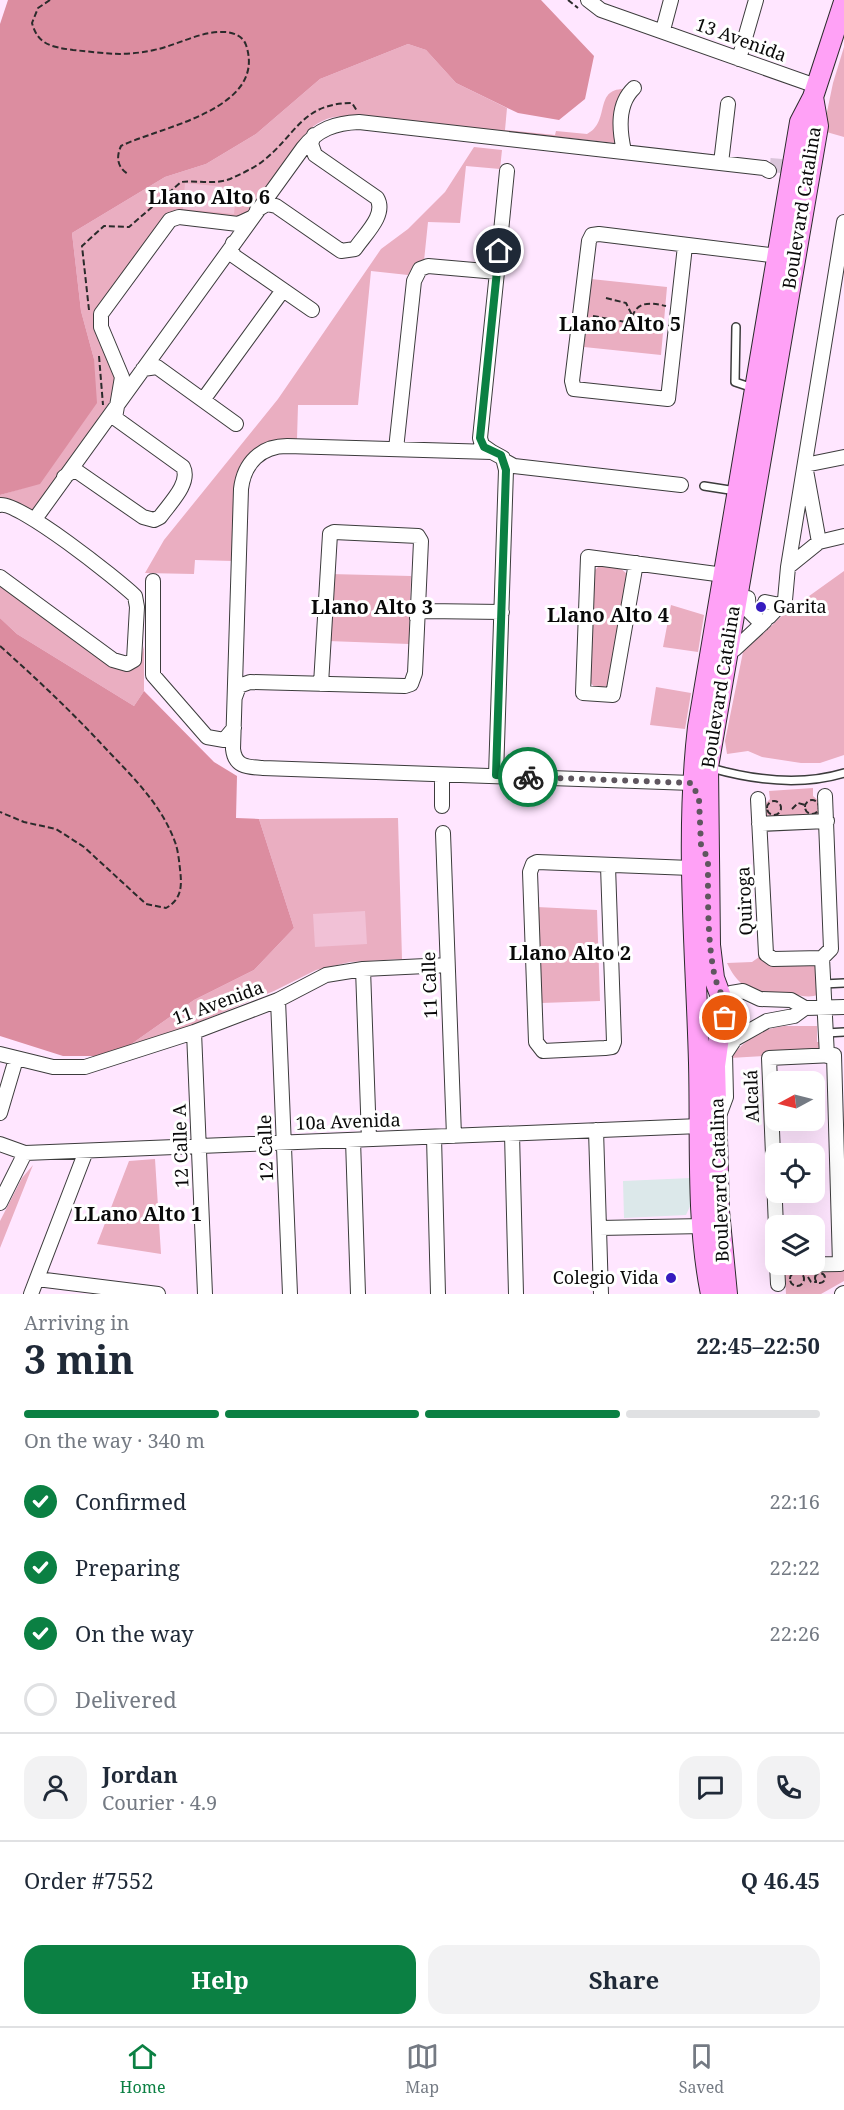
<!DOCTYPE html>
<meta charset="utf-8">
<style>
body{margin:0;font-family:"Noto Serif",serif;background:#f2f2f3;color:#1f2937;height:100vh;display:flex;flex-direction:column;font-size:22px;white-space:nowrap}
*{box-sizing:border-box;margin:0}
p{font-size:20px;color:#747a83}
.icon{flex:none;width:33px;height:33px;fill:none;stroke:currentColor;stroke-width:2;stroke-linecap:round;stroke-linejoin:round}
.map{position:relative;height:1294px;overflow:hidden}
.details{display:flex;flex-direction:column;background:#fff;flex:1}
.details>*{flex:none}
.needle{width:39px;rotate:263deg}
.controls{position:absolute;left:765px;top:1071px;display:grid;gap:12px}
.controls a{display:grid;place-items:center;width:60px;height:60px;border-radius:12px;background:#fff;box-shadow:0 6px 24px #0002;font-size:30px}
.pin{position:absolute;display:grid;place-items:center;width:51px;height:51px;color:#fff;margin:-26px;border:3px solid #fff;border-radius:50%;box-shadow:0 2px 6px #0007}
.courier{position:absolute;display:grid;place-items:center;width:60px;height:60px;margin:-30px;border:4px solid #0b8043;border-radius:50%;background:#fff;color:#222;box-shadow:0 2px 8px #0007}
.summary em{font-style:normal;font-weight:700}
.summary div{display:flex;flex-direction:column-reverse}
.summary{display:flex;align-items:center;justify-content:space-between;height:102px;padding:0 24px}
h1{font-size:39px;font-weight:700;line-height:45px}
.bar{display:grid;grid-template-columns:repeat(4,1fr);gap:9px 6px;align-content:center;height:72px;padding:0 24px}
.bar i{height:8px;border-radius:4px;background:#e0e1e3}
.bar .on{background:#0b8043}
.bar p{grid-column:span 4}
.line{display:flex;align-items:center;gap:15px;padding:0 24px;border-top:2px solid #e0e1e3}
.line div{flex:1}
.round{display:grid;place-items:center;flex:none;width:63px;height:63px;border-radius:18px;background:#f2f2f3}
ol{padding:0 24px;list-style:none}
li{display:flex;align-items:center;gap:18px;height:66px}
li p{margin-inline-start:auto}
li .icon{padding:6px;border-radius:50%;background:#0b8043;color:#fff;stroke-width:4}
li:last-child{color:#747a83}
li i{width:33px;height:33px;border:3px solid #e0e1e3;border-radius:50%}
.cta{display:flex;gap:12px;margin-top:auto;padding:12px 24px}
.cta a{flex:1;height:69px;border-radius:18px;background:#0b8043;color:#fff;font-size:24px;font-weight:700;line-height:69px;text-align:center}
.cta a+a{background:#f2f2f3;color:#1f2937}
.dock{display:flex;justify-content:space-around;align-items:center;height:84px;border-top:2px solid #e0e1e3;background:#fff;font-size:16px;color:#747a83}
.dock a{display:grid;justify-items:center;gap:3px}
.dock .on{color:#0b8043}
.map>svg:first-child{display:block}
.industrial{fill:#dce8ea}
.green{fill:#eaaec1}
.forest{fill:#dc8da0}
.pitch{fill:#f1c1d6}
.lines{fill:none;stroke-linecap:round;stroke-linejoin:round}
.street-tunnel{stroke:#dac5da;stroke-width:14;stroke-dasharray:14 7;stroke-linecap:butt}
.lane-casing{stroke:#3c3c3c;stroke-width:10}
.street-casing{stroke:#3c3c3c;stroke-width:16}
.secondary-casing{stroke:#2b2b2b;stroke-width:22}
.path{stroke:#2b2b2b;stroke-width:2;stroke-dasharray:6 3;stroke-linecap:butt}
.lane{stroke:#fff;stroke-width:7}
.street{stroke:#fff;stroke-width:14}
.secondary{stroke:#ffa1f6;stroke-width:20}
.done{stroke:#5f565f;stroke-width:6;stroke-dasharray:0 10.8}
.route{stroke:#0b8043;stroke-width:8}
.poi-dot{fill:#361bbf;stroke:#fff;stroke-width:2}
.labels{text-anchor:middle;stroke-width:6;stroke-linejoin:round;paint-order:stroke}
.street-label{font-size:18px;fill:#090909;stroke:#fff}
.poi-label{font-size:18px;fill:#090909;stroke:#fff;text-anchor:start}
.neighbourhood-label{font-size:20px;font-weight:bold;fill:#090909;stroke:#fff}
</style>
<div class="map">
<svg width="844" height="1294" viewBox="0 0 844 1294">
<rect width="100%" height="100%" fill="#ffe6ff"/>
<path class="industrial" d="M691,1178V1204L686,1215L624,1218L623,1181Z"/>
<path class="green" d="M408,44L426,50L456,83L507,108L505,130L555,135L556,131L587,134C611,122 593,88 625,89L616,143L361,116C339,115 323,116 307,132L248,213L237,217L180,213L96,311L93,321L117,372L115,395L33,510L9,499L0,501V495L40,483L94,359L81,311L72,233L165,177L206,164L256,134L320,79Z
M844,47V137L823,131L833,83Z
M474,147L502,150L500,169L466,166L460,223L428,222L424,261L414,265L408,275L371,271L358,405H298L297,439C221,438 235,507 233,561L195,560L194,574L145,573L164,540L278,399L381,249L408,229L445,192Z
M591,279L667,287L661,355L584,347Z
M600,565L619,567L627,574L609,686L595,688L590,682L594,571Z
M844,571V755L820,763H801L762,757L748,751L727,754L725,741L743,652L784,614Z
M330,574L411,576L409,644L328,641Z
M0,583L117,668L128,670L140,660L144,646V691L134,706L17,634L0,618Z
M671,605L704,615L698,652L663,647Z
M656,687L691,693L685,729L650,725Z
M813,788V796L821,803L820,816L766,817L765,804L770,799L769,791Z
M398,818L402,959L350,962L316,970L274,991L192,1025L130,1045L194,1000L254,970L294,928L259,819Z
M537,907L597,910L600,1001L541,1003Z
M762,955L815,964L818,968L819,994C809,999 801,995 790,994C758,991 743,996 727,963L752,962Z
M784,1026H817V1042H820L821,1048L817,1053L730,1058C745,1040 761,1029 784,1026Z
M155,1159L161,1254L97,1244L129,1161Z
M33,1165L0,1248V1221L22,1178Z
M844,1267V1281L821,1294H786L785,1272Z"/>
<path class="forest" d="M8,0H541L594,56L585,99L559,120L518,113L456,83L426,50L408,44L320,79L256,134L206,164L165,177L72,233L81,311L94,359L97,403L40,484L0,495V24Z
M0,618L17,634L134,706L144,691L214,762L237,776L236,818L259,819L294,928L254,970L194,1000L130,1045L97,1056H63L0,1036Z"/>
<path class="pitch" d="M185,183L237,188L234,214L183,209Z
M365,911L367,944L315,947L313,914Z"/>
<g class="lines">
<path class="street-tunnel" d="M770,165L782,166"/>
<defs>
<path id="lane" d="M736,327L735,382L753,388
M704,486L736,491
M711,768C753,780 801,786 844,773
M823,984L844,983
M826,1033L844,1032"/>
<path id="street" d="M588,0L601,10L816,86
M663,30L671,0
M739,59L756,0
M624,151C619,129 617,104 634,88
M721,163L728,104
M257,210L267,204L276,206L341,251L355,249C364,235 387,215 377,198L315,155L311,144L314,135
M233,243L231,249L234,256L312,310
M685,246L668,399L574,389L572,381L589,241L592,235L599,234L778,256
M497,272L507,171
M143,369L157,367L236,424
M203,400L283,290
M396,449L414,281L420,269L428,266L497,272L480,438L482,445L492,452
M505,461L514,466L681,485
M64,477L71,472H78L143,517L154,520L160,517C170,503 191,483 183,467L115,418L122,377L101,327V314L170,220L179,217L238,224L251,218
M0,505C19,501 117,579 135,596L137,607L134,660L127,664L113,660L0,577
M35,519L303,148C318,129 335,123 359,122L764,168L769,171
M819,542L805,465L844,457
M636,563L613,695L583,693L588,557L724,575
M788,567L819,542L844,536
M153,581V675L207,737L224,740L234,728
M748,598L749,611L762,624
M765,602L780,605
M769,617L785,600L788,567L844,222
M417,618L420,613L425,611L502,612
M726,653L735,649L765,621
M235,697L239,686L250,682L405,686L411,684L415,673L421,541L418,536L334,532L330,534L321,684
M442,775V806
M496,775L506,470L503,458L492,452L287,446C261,446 244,463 241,489L233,749C235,767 247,767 263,768L692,783
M758,799L766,954L773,959L822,958L831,949L825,796
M759,824L827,821
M443,833L454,1136
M608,866L614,1042L612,1047L605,1048L543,1051L536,1042L530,872L533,864L537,862L691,868
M822,958L827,1056
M363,969L369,1139
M278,1000L290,1294
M721,1000L731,993L743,991L760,999L791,1000L805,1008
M194,1032L205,1294
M0,1054L53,1067H85L194,1032L278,1000L326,975L363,969L447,965
M0,1113L16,1059
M720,1113L726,1097L725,1054L735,1039L767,1021L794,1016L805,1008L844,1007
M596,1130L601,1294
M512,1134L516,1294
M434,1137L438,1294
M353,1140L358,1294
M0,1144L25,1153L700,1126
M0,1203L25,1153
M776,1227L769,1058L834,1055L840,1264L778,1265
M599,1228L704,1226
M777,1264L778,1284
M37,1279L158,1294
M31,1294L86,1151
M842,1294L844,1293"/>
<path id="secondary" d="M711,1294C696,1221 701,1137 699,1063C696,951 685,839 698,727L800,122L813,97L844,2
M727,1294L719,1211L715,1066L719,1037L727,1013L714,978L710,945L708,767L818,126L813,97"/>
</defs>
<use href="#lane" class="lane-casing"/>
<use href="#street" class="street-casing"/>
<use href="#secondary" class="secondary-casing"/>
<path class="path" d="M50,0L38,8L32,23C38,45 52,47 73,50C105,53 121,57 154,50C178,45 200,31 224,32C233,32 243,36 246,45C268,110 159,127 121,146C116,157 117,167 128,174
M568,0L578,8
M606,298L626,303L632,315
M89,310L82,246L104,226L129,227L181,182C197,180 215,185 230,179C241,174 254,168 263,161C296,135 302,103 352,103L357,111
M593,316L631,323C634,301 648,302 666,306
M99,356L103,405
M0,646C38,680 74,714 108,751C134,778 162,806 175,842C178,850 179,860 180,869C182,886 182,899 166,908L146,904L84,847L56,829L24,822L0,812
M805 807a7 7 0 1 1 14 0a7 7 0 1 1-14 0Z
M767 808a7 7 0 1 1 14 0a7 7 0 1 1-14 0Z
M792,809L798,803L805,805
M743,1004L745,1019
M790 1279a7 7 0 1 1 14 0a7 7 0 1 1-14 0Z
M815 1278a5 5 0 1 1 10 0a5 5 0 1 1-10 0Z
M808,1277L811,1282H817"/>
<use href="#lane" class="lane"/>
<use href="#street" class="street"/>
<use href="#secondary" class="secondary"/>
</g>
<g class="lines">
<path class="done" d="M528,777L692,783L699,799L701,845L708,859C708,897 707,936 714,973C716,987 729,1004 725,1018"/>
<path class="route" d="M499,251L480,438L484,447L501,455L506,470L496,775L528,777"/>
</g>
<g class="poi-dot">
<circle cx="761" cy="607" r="6"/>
<circle cx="671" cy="1278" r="6"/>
</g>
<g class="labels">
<g class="street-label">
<text transform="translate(741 40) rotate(20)" y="6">13 Avenida</text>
<text transform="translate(802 208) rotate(-81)" y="6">Boulevard Catalina</text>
<text transform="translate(721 687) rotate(-81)" y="6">Boulevard Catalina</text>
<text transform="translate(745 901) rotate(-93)" y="6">Quiroga</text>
<text transform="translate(430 985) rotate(-92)" y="6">11 Calle</text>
<text transform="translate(218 1003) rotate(-20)" y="6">11 Avenida</text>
<text transform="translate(752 1096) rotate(-92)" y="6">Alcalá</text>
<text transform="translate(348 1122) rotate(-2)" y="6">10a Avenida</text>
<text transform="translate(181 1146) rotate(-92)" y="6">12 Calle A</text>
<text transform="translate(266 1148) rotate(-92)" y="6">12 Calle</text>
<text transform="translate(720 1180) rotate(-92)" y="6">Boulevard Catalina</text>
</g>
<g class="poi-label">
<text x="773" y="613">Garita</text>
<text x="659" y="1284" text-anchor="end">Colegio Vida</text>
</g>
<g class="neighbourhood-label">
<text x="209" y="204">Llano Alto 6</text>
<text x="620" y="331">Llano Alto 5</text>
<text x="372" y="614">Llano Alto 3</text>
<text x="608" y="622">Llano Alto 4</text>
<text x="570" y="960">Llano Alto 2</text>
<text x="138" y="1221">LLano Alto 1</text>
</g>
</g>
</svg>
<div class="controls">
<a><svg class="needle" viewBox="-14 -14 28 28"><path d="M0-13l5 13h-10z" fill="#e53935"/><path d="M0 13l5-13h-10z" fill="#747a83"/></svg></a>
<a><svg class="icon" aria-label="locate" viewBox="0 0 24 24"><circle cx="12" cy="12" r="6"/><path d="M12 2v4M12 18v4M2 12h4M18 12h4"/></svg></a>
<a><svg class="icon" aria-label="layers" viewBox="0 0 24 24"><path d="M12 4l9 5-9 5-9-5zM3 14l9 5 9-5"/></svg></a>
</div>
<div class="pin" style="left:725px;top:1018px;background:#ea580c"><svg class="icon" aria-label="bag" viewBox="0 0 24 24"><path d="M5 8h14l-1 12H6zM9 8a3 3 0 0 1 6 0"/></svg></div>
<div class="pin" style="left:499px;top:251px;background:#1f2937"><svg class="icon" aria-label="home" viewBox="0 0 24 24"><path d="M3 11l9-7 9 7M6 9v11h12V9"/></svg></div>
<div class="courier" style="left:528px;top:777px"><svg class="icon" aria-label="bike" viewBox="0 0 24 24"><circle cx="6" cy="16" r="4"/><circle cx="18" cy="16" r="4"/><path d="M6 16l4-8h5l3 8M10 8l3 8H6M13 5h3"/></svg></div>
</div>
<section class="details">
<div class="summary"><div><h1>3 min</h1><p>Arriving in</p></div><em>22:45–22:50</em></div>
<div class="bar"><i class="on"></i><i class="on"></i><i class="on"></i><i></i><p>On the way · 340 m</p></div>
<ol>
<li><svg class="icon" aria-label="check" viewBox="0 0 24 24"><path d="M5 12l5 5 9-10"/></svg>Confirmed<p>22:16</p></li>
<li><svg class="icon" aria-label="check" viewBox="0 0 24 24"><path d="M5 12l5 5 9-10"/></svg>Preparing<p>22:22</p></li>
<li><svg class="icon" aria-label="check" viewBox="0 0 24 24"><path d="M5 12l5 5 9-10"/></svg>On the way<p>22:26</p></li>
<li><i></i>Delivered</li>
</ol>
<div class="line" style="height:108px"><a class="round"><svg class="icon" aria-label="person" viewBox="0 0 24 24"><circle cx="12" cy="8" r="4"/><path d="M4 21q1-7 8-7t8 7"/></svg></a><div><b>Jordan</b><p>Courier · 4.9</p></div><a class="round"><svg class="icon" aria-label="chat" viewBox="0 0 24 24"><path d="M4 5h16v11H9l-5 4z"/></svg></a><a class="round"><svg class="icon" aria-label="phone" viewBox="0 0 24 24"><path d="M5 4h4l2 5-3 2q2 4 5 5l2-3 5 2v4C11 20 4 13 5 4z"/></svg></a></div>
<div class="line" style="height:78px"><div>Order #7552</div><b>Q 46.45</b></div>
<div class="cta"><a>Help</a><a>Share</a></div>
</section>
<nav class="dock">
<a class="on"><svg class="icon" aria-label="home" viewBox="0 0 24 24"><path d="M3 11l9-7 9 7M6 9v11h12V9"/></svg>Home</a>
<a><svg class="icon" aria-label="map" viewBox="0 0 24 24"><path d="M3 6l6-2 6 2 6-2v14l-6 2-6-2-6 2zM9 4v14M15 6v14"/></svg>Map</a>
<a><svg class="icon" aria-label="saved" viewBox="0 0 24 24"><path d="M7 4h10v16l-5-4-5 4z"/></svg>Saved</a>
</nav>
